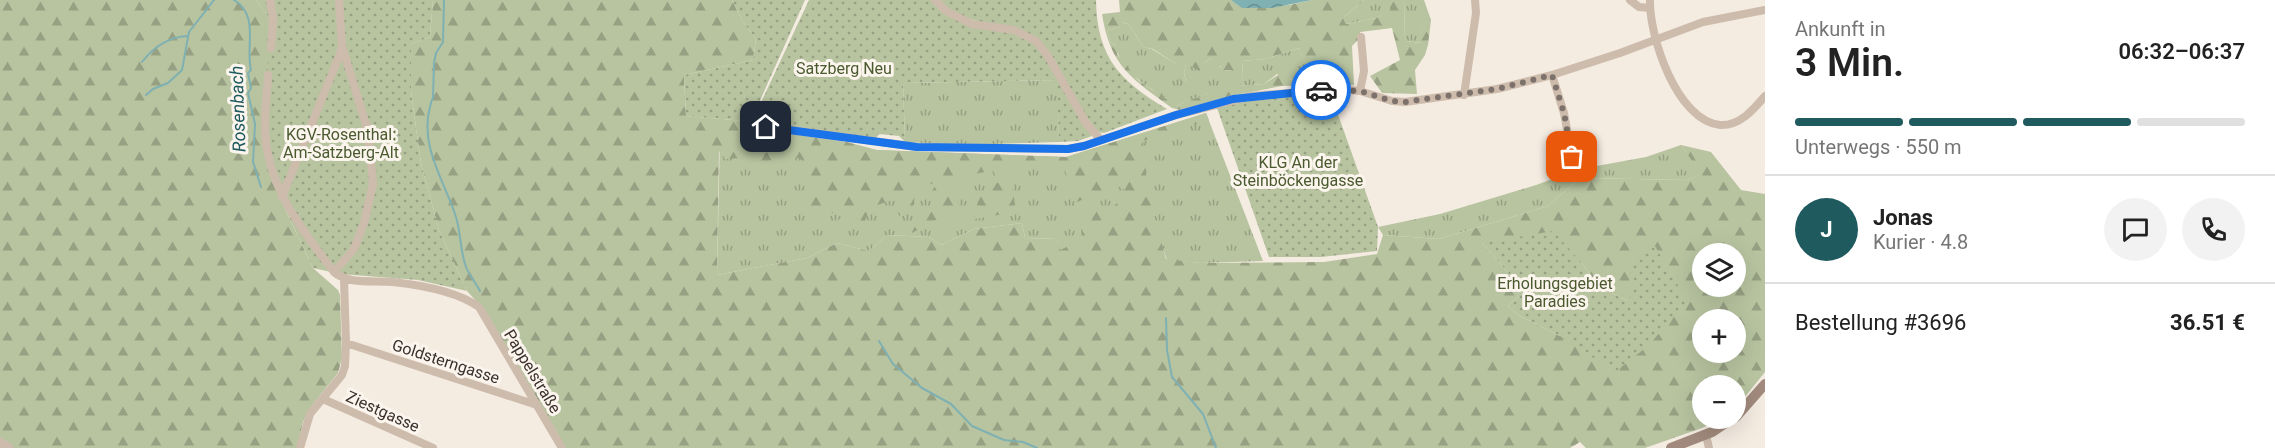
<!DOCTYPE html>
<html lang="de">
<meta charset="utf-8">
<style>
body{margin:0;font-family:Roboto,sans-serif;background:#f2f2f2;color:#222;height:100vh;display:flex;flex-direction:column;font-size:22px;white-space:nowrap}
*{box-sizing:border-box;margin:0}
p{font-size:20px;color:#767676}
.icon{flex:none;width:33px;height:33px;fill:none;stroke:currentColor;stroke-width:2;stroke-linecap:round;stroke-linejoin:round}
.map{position:relative;flex:1;overflow:hidden}
.details{display:flex;flex-direction:column;background:#fff;width:510px}
.details>*{flex:none}
.buttons{position:absolute;left:1692px;top:243px;display:grid;gap:12px}
.buttons a{display:grid;place-items:center;width:54px;height:54px;border-radius:50%;background:#fff;box-shadow:0 6px 24px #0002;font-size:30px}
.pin{position:absolute;display:grid;place-items:center;width:51px;height:51px;color:#fff;margin:-26px;border-radius:12px;box-shadow:0 3px 9px #0006}
.courier{position:absolute;display:grid;place-items:center;width:60px;height:60px;margin:-30px;border:4px solid #1a73e8;border-radius:50%;background:#fff;color:#222;box-shadow:0 2px 8px #0007}
.overview em{font-style:normal;font-weight:600}
.overview div{display:flex;flex-direction:column-reverse}
.overview{display:flex;align-items:center;justify-content:space-between;height:102px;padding:0 30px}
h1{font-size:39px;font-weight:600;line-height:45px}
.bar{display:grid;grid-template-columns:repeat(4,1fr);gap:9px 6px;align-content:center;height:72px;padding:0 30px}
.bar i{height:8px;border-radius:4px;background:#e0e0e0}
.bar .current{background:#1f5a5e}
.bar p{grid-column:span 4}
.line{display:flex;align-items:center;gap:15px;padding:0 30px;border-top:2px solid #e0e0e0}
.line div{flex:1}
.round{display:grid;place-items:center;flex:none;width:63px;height:63px;border-radius:32px;background:#f2f2f2}
main{display:flex;flex:1;min-height:0}
.map>svg:first-child{display:block}
.grass{fill:url(#grass-tufts)}
.forest{fill:url(#forest-firs);fill-rule:evenodd}
.park{fill:url(#park-dots)}
.water{fill:url(#water-waves)}
.lines{fill:none;stroke-linecap:round;stroke-linejoin:round}
.stream{stroke:#7fb0b2;stroke-width:2}
.minor{stroke:#cdbbac;stroke-width:8}
.tertiary{stroke:#cdbbac;stroke-width:9}
.secondary{stroke:#a18a7d;stroke-width:10}
.done{stroke:#7c716b;stroke-width:6;stroke-dasharray:0 10.8}
.route{stroke:#1a73e8;stroke-width:8}
.labels{text-anchor:middle;stroke-width:6;stroke-linejoin:round;paint-order:stroke}
.park-label{font-size:16px;fill:#4a5a2e;stroke:#fbf5ee}
.street-label{font-size:16px;fill:#3b302b;stroke:#fbf5ee}
.water-label{font-size:18px;font-style:italic;fill:#1f5a5e;stroke:#fbf5ee}
</style>
<main>
<div class="map">
<svg width="1765" height="448" viewBox="0 0 1765 448">
<defs>
<pattern id="grass-tufts" width="24" height="20" patternUnits="userSpaceOnUse" patternTransform="scale(1.5)"><rect width="24" height="20" fill="#b8c4a0"/><path d="M3 7l-1-3M5 7V3M7 7l1-3M15 17l-1-3M17 17v-4M19 17l1-3" fill="none" stroke="#97a083"/></pattern>
<pattern id="forest-firs" width="22" height="20" patternUnits="userSpaceOnUse" patternTransform="scale(1.5)"><rect width="22" height="20" fill="#b8c4a0"/><path d="M5 1l3.5 6h-7zM16 11l3.5 6h-7z" fill="#97a083"/></pattern>
<pattern id="park-dots" width="8" height="8" patternUnits="userSpaceOnUse" patternTransform="scale(1.5)"><rect width="8" height="8" fill="#b8c4a0"/><path d="M2 2h.1M6 6h.1" fill="none" stroke="#97a083" stroke-width="1.8" stroke-linecap="round"/></pattern>
<pattern id="water-waves" width="16" height="10" patternUnits="userSpaceOnUse" patternTransform="scale(1.5)"><rect width="16" height="10" fill="#7fb0b2"/><path d="M0 5q4-4 8 0t8 0" fill="none" stroke="#699091"/></pattern>
</defs>
<rect width="100%" height="100%" fill="#f4ebe1"/>
<path class="grass" d="M1364,0H1390L1391,10L1376,18L1346,24L1343,18Z
M1404,0H1424L1431,20H1423L1422,43L1405,41Z
M1121,22L1128,24L1144,47L1152,49L1176,64L1186,82L1184,73L1186,64L1204,63L1211,58L1225,71L1232,70L1231,88L1213,95L1208,93C1198,100 1187,99 1178,106L1173,104C1152,88 1119,73 1116,45L1110,42L1107,30L1121,27Z
M1299,48L1312,76L1289,80L1277,74L1264,84L1239,86L1243,77L1242,61L1265,59Z
M1058,80L1059,142L963,145L905,142L903,83Z
M1206,113L1263,261L1200,263L1167,260L1163,248L1059,251L1057,239L1025,238L1022,223L974,229L941,245L929,237L887,235L869,251L837,243L807,258L717,275L720,134L877,150L1066,157Z
M1681,145L1702,174L1688,180L1580,178L1548,206L1439,239L1383,235L1378,227L1440,214L1536,185L1580,169L1646,157Z"/>
<path class="forest" d="M0,0H256L270,19L285,209L313,268L338,290L340,295L342,358L338,373L310,408L303,422L297,448H0Z
M433,0H732L743,22L756,39L753,60L684,75L686,116L746,121L745,131L761,136L777,132L847,142L877,150L1066,157L1206,113L1209,120L1143,141L1148,193L1166,259L1200,263L1324,262L1377,254L1383,235L1439,239L1548,206L1580,178L1688,180L1701,174L1681,145L1711,152L1741,190L1765,194V372L1736,408V386H1702V418L1722,419L1702,428L1645,448H1586L1580,442L1570,448H566L486,312L467,291L439,230L421,164L411,91V44L430,37ZM719,151L725,159L744,158L764,161L798,158L815,167L804,182L807,204L819,216L847,210L837,222L864,223L871,207L896,199L899,216L914,205L915,186L937,183L930,194L934,201L932,210L914,221L912,233L935,220L958,228L959,205L954,191L958,181L979,173L993,171L999,182L972,197L978,201L974,219L1016,212L1012,184L1000,164L1064,167L1075,203L1116,185L1128,192L1114,206L1080,214L1082,240L1060,250L1057,239L1025,238L1022,223L974,229L941,245L929,237L887,235L869,251L837,243L807,258L717,275ZM1482,243L1582,263L1599,287L1628,301L1560,336L1520,316L1508,306L1519,296L1518,284ZM1702,254H1736V286H1702ZM1702,320H1736V352H1702Z
M1119,0H1231L1243,8L1289,5L1312,0H1364L1343,18L1346,24L1376,18L1390,10V0H1404L1405,41L1421,43L1423,19L1431,20L1428,45L1425,55L1415,70L1417,94L1382,93L1370,76L1400,60L1392,28L1360,32L1361,37L1352,46L1354,85L1282,86L1230,96L1180,110L1172,108C1132,79 1110,66 1102,14L1120,12ZM1122,22L1128,24L1144,47L1153,49L1176,64L1181,83H1186L1184,73L1186,64L1200,71L1204,63L1211,58L1213,68L1221,66V71L1232,70L1231,75L1226,81V85L1230,88L1213,94L1208,93C1198,99 1187,99 1178,106L1163,97L1159,76H1155L1154,91L1138,80L1117,54L1124,45L1121,42L1116,45L1110,42L1107,30L1122,27ZM1299,48L1311,76L1290,80L1281,73L1264,84L1240,86L1243,77L1242,61L1265,59Z"/>
<path class="park" d="M256,0H433L430,37L411,44V91L421,164L439,230L467,291L418,280L340,274L313,268L263,162L270,19Z
M732,0H805L758,105L752,127H746L745,121L686,116L684,75L753,60L756,39L743,22Z
M809,0H933C945,18 964,25 985,23C967,19 952,13 938,0H1096C1097,58 1120,81 1167,109L1104,133L1097,132L1080,119L1092,136L1078,141L1059,142L1057,80L903,83L905,142L899,136L879,134L876,138L758,122L757,111Z
M1330,92L1378,227L1377,251L1321,257H1269L1217,108C1254,98 1291,95 1330,92Z
M1553,231L1582,263L1599,287L1628,301L1637,284L1626,266L1655,246L1687,301L1649,345L1615,372L1560,336L1520,316L1508,306L1519,296L1518,284L1482,243Z"/>
<path class="water" d="M1231,0H1312L1272,8H1242Z"/>
<g class="lines">
<path class="stream" d="M234,0C260,16 245,46 251,70L248,73L251,88L248,93L255,124L253,162L261,187
M444,0L443,42L436,53L434,63L433,98C430,103 431,105 429,111C421,149 445,182 456,217C461,233 460,251 466,267C469,275 476,283 480,291
M142,62C153,48 168,37 187,36
M146,95L153,89L168,83L182,70L189,32L214,0
M1166,318L1167,350L1172,377L1203,414L1216,448
M879,341L893,364L922,388L951,404L972,426L1004,440L1023,442L1037,448"/>
<path class="minor" d="M270,0L273,18L271,48
M935,0L946,11L972,24L1014,30L1036,41L1048,56L1086,123L1101,140
M1630,0L1639,7L1650,8
M1650,0C1649,36 1677,121 1720,125C1740,126 1754,109 1765,96
M268,75C267,97 263,119 266,141C271,192 304,232 334,272C348,285 375,280 393,282C420,285 458,292 479,307L562,448
M1552,75L1564,113L1572,157
M1360,91L1364,71L1361,37
M1464,95L1476,13L1475,0
M752,127L800,131L917,147L1068,149L1084,146L1176,115L1251,96L1337,89L1360,91L1392,101L1405,102L1497,89L1552,75L1620,53L1703,22L1765,10
M282,197L340,54L342,46L339,0
M334,272L354,249L364,223L373,184L368,131L342,46
M346,343L537,405
M323,399L433,448
M1706,435L1709,448
M300,448L310,414L342,375L345,366L346,343L344,279"/>
<path class="tertiary" d="M0,442L9,448"/>
<path class="secondary" d="M1736,417L1765,384
M1671,448L1712,432L1733,418"/>
</g>
<g class="lines">
<path class="done" d="M1321,90L1360,91L1392,101L1405,102L1497,89L1552,75L1564,113L1572,157"/>
<path class="route" d="M766,127L917,147L1068,149L1084,146L1176,115L1233,99L1321,90"/>
</g>
<g class="labels">
<g class="park-label">
<text x="844" y="74">Satzberg Neu</text>
<text x="341" y="140">KGV-Rosenthal:<tspan x="341" dy="18">Am-Satzberg-Alt</tspan></text>
<text x="1298" y="168">KLG An der<tspan x="1298" dy="18">Steinböckengasse</tspan></text>
<text x="1555" y="289">Erholungsgebiet<tspan x="1555" dy="18">Paradies</tspan></text>
</g>
<g class="street-label">
<text transform="translate(446 361) rotate(18)" y="6">Goldsterngasse</text>
<text transform="translate(533 371) rotate(59)" y="6">Pappelstraße</text>
<text transform="translate(383 411) rotate(24)" y="6">Ziestgasse</text>
</g>
<g class="water-label">
<text transform="translate(238 109) rotate(-92)" y="6">Rosenbach</text>
</g>
</g>
</svg>
<div class="buttons">
<a><svg class="icon" aria-label="layers" viewBox="0 0 24 24"><path d="M12 4l9 5-9 5-9-5zM3 14l9 5 9-5"/></svg></a>
<a>+</a>
<a>−</a>
</div>
<div class="pin" style="left:1572px;top:157px;background:#ea580c"><svg class="icon" aria-label="bag" viewBox="0 0 24 24"><path d="M5 8h14l-1 12H6zM9 8a3 3 0 0 1 6 0"/></svg></div>
<div class="pin" style="left:766px;top:127px;background:#1f2937"><svg class="icon" aria-label="home" viewBox="0 0 24 24"><path d="M3 11l9-7 9 7M6 9v11h12V9"/></svg></div>
<div class="courier" style="left:1321px;top:90px"><svg class="icon" aria-label="car" viewBox="0 0 24 24"><path d="M5 17H2v-5l4-1 3-4h7l3 4 3 1v5h-3M9 17h6M6 11h13"/><circle cx="7" cy="17" r="2"/><circle cx="17" cy="17" r="2"/></svg></div>
</div>
<section class="details">
<div class="overview"><div><h1>3 Min.</h1><p>Ankunft in</p></div><em>06:32–06:37</em></div>
<div class="bar"><i class="current"></i><i class="current"></i><i class="current"></i><i></i><p>Unterwegs · 550 m</p></div>
<div class="line" style="height:108px"><b class="round" style="background:#1f5a5e;color:#fff">J</b><div><b>Jonas</b><p>Kurier · 4.8</p></div><a class="round"><svg class="icon" aria-label="chat" viewBox="0 0 24 24"><path d="M4 5h16v11H9l-5 4z"/></svg></a><a class="round"><svg class="icon" aria-label="phone" viewBox="0 0 24 24"><path d="M5 4h4l2 5-3 2q2 4 5 5l2-3 5 2v4C11 20 4 13 5 4z"/></svg></a></div>
<div class="line" style="height:78px"><div>Bestellung #3696</div><b>36.51 €</b></div>
</section>
</main>
